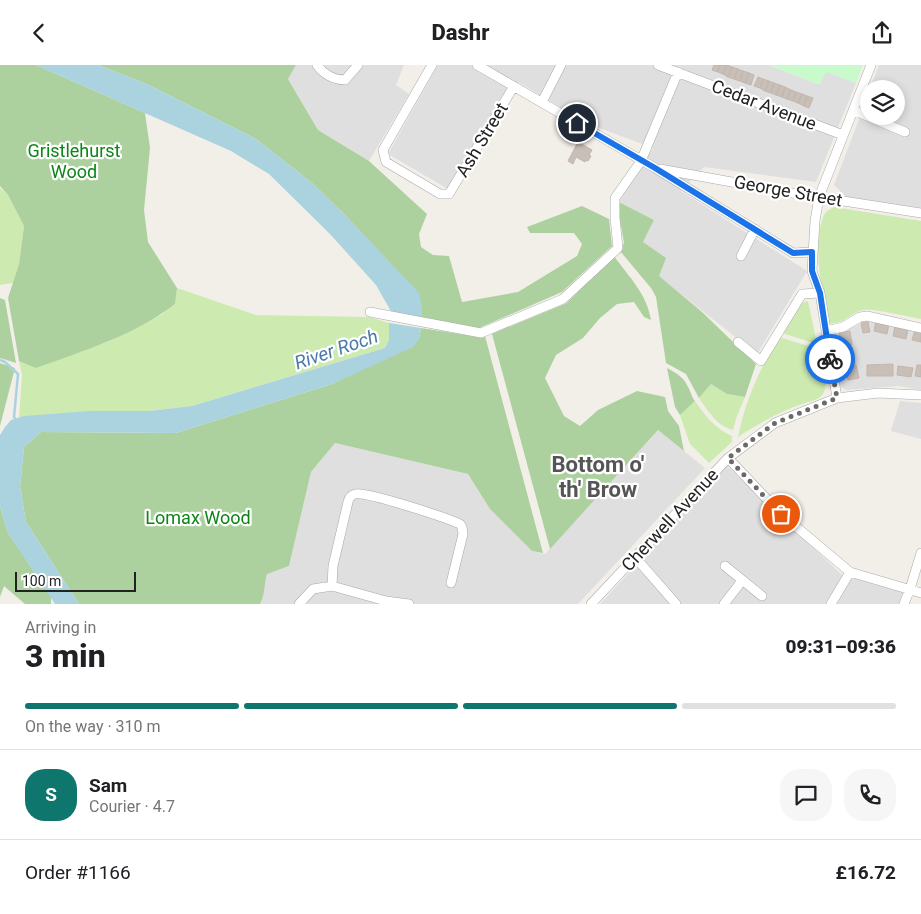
<!DOCTYPE html>
<meta charset="utf-8">
<style>
body{margin:0;font-family:Roboto,sans-serif;background:#f6f6f6;color:#202124;height:100vh;display:flex;flex-direction:column;font-size:19px;white-space:nowrap}
*{box-sizing:border-box;margin:0}
p{font-size:16px;color:#757577}
.icon{flex:none;width:28px;height:28px;fill:none;stroke:currentColor;stroke-width:2;stroke-linecap:round;stroke-linejoin:round}
.map{position:relative;height:539px;overflow:hidden}
.details{display:flex;flex-direction:column;background:#fff;flex:1}
.details>*{flex:none}
.fabs{position:absolute;left:860px;top:15px;display:grid;gap:10px}
.fabs a{display:grid;place-items:center;width:45px;height:45px;border-radius:50%;background:#fff;box-shadow:0 2px 8px #0003;font-size:25px}
.scale{position:absolute;left:15px;bottom:12px;width:121px;box-sizing:border-box;padding-left:5px;border:2px solid #222;border-top:0;font-size:14px;line-height:18px;white-space:nowrap;color:#222;-webkit-text-stroke:4px #fff;paint-order:stroke}
.pin{position:absolute;display:grid;place-items:center;width:42px;height:42px;color:#fff;margin:-21px;border:2px solid #fff;border-radius:50%;box-shadow:0 1px 5px #0007}
.courier{position:absolute;display:grid;place-items:center;width:50px;height:50px;margin:-25px;border:4px solid #1a73e8;border-radius:50%;background:#fff;color:#222;box-shadow:0 1px 6px #0007}
.overview em{font-style:normal;font-weight:800}
.overview div{display:flex;flex-direction:column-reverse}
.overview{display:flex;align-items:center;justify-content:space-between;height:85px;padding:0 25px}
h1{font-size:32px;font-weight:800;line-height:38px}
.bar{display:grid;grid-template-columns:repeat(4,1fr);gap:8px 5px;align-content:center;height:60px;padding:0 25px}
.bar i{height:6px;border-radius:4px;background:#e0e0e0}
.bar .selected{background:#0f766e}
.bar p{grid-column:span 4}
.line{display:flex;align-items:center;gap:12px;padding:0 25px;border-top:1px solid #e0e0e0}
.line div{flex:1}
.round{display:grid;place-items:center;flex:none;width:52px;height:52px;border-radius:20px;background:#f6f6f6}
header{display:flex;justify-content:space-between;align-items:center;height:65px;padding:0 25px;background:#fff;font-size:22px;font-weight:800}
.map>svg:first-child{display:block}
.residential{fill:#e0dfdf}
.grass{fill:#cdebb0}
.forest{fill:#add19e}
.park{fill:#c8facc}
.water{fill:#aad3df}
.lines{fill:none;stroke-linecap:round;stroke-linejoin:round}
.stream{stroke:#aad3df;stroke-width:2.5}
.building{fill:#c7bfb8;stroke:#c4b6ab}
.street-casing{stroke:#a9a9a9;stroke-width:10}
.street{stroke:#fff;stroke-width:9}
.done{stroke:#6b6a68;stroke-width:5;stroke-dasharray:0 9}
.route{stroke:#1a73e8;stroke-width:6}
.labels{text-anchor:middle;stroke-width:4.5;stroke-linejoin:round;paint-order:stroke}
.street-label{font-size:18px;fill:#222;stroke:#fff}
.park-label{font-size:18px;fill:#0c8416;stroke:#fff}
.water-label{font-size:19px;font-style:italic;fill:#4a7aab;stroke:#fff}
.district-label{font-size:22px;font-weight:bold;fill:#555;stroke:#fff}
</style>
<header><svg class="icon" aria-label="back" viewBox="0 0 24 24"><path d="M15 5l-7 7 7 7"/></svg>Dashr<svg class="icon" aria-label="share" viewBox="0 0 24 24"><path d="M12 15V3M7 8l5-5 5 5M5 13v7h14v-7"/></svg></header>
<div class="map">
<svg width="921" height="539" viewBox="0 0 921 539">
<rect width="100%" height="100%" fill="#f2efe9"/>
<path class="residential" d="M296,0H404L396,20L409,29L369,96L318,65L288,14Z
M438,0H768L818,19L821,17L825,8H830L856,18L816,117L704,102L681,126L807,206L757,289L658,211L643,177L654,155L619,137L653,83L591,60L518,17L448,124L388,89Z
M879,0H921V144L846,132L834,120L869,28V51H896V24H870Z
M869,255L921,266V325L898,321L846,325L840,321L837,314L830,270L840,268Z
M900,336L921,338V374L891,366Z
M658,365L705,403L578,539H260L262,536L264,519L267,508L289,501L311,407L335,378L468,409L490,444L532,486L545,489Z
M727,401L842,510L905,528L899,539H600Z"/>
<path class="grass" d="M0,123L8,130L24,161L19,199L13,218L0,220Z
M834,142L921,156V254C908,252 874,243 863,245C849,248 843,261 827,258C823,228 812,182 823,153C824,147 829,145 834,142Z
M177,223L256,250L369,252L389,258V275L385,283L192,341L149,346H89L19,353L22,310L19,296L36,302L105,278L161,250L175,239Z
M808,236L817,279L782,268C788,258 795,238 808,236Z
M779,272L818,284C821,296 829,315 824,327C820,335 812,336 805,338C780,346 760,358 738,372C745,336 760,303 779,272Z
M711,319L727,329L745,332L737,351L733,365C717,361 708,346 699,333Z
M695,336C705,350 715,364 732,371V377L709,398L690,379L680,350Z"/>
<path class="forest" d="M0,0H36L145,48L150,83L144,145L148,177L177,223L175,239C135,270 83,286 36,303L19,296L8,233L19,199L24,161L8,130L0,121Z
M98,0H296L288,14L318,65L369,96L427,149L419,169L421,182L433,190L449,191L462,237L518,227L577,191L582,179L574,168H530L527,162L582,141L609,154L612,181L562,227L479,263L422,253V242L418,228L344,149L312,118L256,74L149,20Z
M619,137L654,155L643,177L666,193L659,211L702,247L756,299L745,332L727,329L711,319L699,333L686,309L666,298L656,232L651,223L620,186L624,178L619,149Z
M614,191C629,212 647,229 651,255L644,252L634,237L617,239L600,253L583,273L556,290L545,313L564,351L580,361L598,345L637,326L665,332L668,346L679,361L684,386L658,365L550,484L492,269L567,238Z
M0,233L5,235L16,298L0,293Z
M421,263L479,272L485,271L543,488L532,486L490,444L468,409L335,378L311,407L289,501L267,509C264,518 265,531 260,539H79L26,457L20,421L24,382L41,367L176,368L332,319L419,274Z
M0,298L15,303L0,361Z
M667,303C676,308 684,312 688,322C691,327 691,331 695,336L680,350L675,342Z
M0,441L8,468L51,531V539H25L4,521L0,532Z"/>
<path class="park" d="M768,0H863L856,18L830,8H825L821,18L818,19Z"/>
<path class="water" d="M36,0H98L149,20L256,74L312,118L344,149L419,228L422,242V253L392,248L376,220L330,169L269,109L231,86Z
M389,258L421,263L419,274L413,282L332,319L176,368L41,367L24,382L20,421L26,457L79,539H55L8,468L0,441V370L5,362L11,355L24,351L89,346H149L192,341L385,283L389,275Z"/>
<g class="lines">
<path class="stream" d="M0,295L5,297L18,309L14,352L17,356"/>
</g>
<path class="building" d="M714,0H720L718,7L712,5Z
M720,0H727L723,9L718,7Z
M727,0L732,2L728,12L723,9Z
M732,2L738,4L734,14L728,12Z
M738,4L743,6L740,16L734,14Z
M743,6L749,8L745,18L740,16Z
M749,8L754,10L751,20L745,18Z
M758,12L763,14L760,23L754,21Z
M763,14L769,16L765,26L760,23Z
M769,16L774,18L771,28L765,26Z
M774,18L780,20L776,30L771,28Z
M780,20L785,22L782,32L776,30Z
M785,22L791,25L787,34L782,32Z
M791,25L796,27L793,36L787,34Z
M796,27L802,29L798,38L793,36Z
M802,29L807,31L804,41L798,38Z
M807,31L813,33L809,43L804,41Z
M578,77L592,85L589,90L591,91L588,96L586,95L585,97L576,92L573,99L568,96Z
M876,256L889,259L887,269L874,266Z
M868,257L870,267L863,268L861,258Z
M895,261L908,264L906,274L893,271Z
M915,265L921,266V277L912,275Z
M850,266L852,280L842,282L839,268Z
M852,282L855,298L845,300L842,284Z
M893,299V311H867V300Z
M856,300L859,313L848,315L845,302Z
M917,300H921V312L915,311Z
M898,301L913,303L911,312L897,310Z"/>
<g class="lines">
<defs>
<path id="street" d="M317,0C323,9 334,15 345,15L358,0
M432,0L383,85L386,97L440,129H449L514,21
M477,0L655,103L793,188L812,187
M658,0L843,70
M542,37L561,0
M853,45L905,67
M660,104L792,128L921,148
M741,191L755,164
M370,247L481,268L563,234L618,183L615,153V133L641,96L678,7
M826,266L843,262L860,252L867,251L921,263
M738,277L761,296L802,229L820,228
M837,333L820,228L812,206L815,156L819,132L871,0
M728,393L781,449L850,507L921,528
M635,492L676,539
M725,501L762,531
M332,521L333,501L348,437C349,433 351,430 355,429C366,426 447,453 460,459L462,462L463,469L451,518
M299,539L313,524L332,521L386,536L409,539
M591,539L728,393L775,358L837,333L878,328L921,330
M724,539L742,516
M831,539L850,507
M904,539L910,524L921,488"/>
</defs>
<use href="#street" class="street-casing"/>
<use href="#street" class="street"/>
</g>
<g class="lines">
<path class="done" d="M781,449L728,393L775,358L837,333L830,294"/>
<path class="route" d="M577,58L655,103L793,188L812,187V206L820,228L830,294"/>
</g>
<g class="labels">
<g class="street-label">
<text transform="translate(764 40) rotate(21)" y="6">Cedar Avenue</text>
<text transform="translate(482 75) rotate(-59)" y="6">Ash Street</text>
<text transform="translate(788 126) rotate(10)" y="6">George Street</text>
<text transform="translate(670 455) rotate(-47)" y="6">Cherwell Avenue</text>
</g>
<g class="park-label">
<text x="74" y="92">Gristlehurst<tspan x="74" dy="21">Wood</tspan></text>
<text x="198" y="459">Lomax Wood</text>
</g>
<g class="water-label">
<text transform="translate(336 284) rotate(-19)" y="7">River Roch</text>
</g>
<g class="district-label">
<text x="598" y="407">Bottom o'<tspan x="598" dy="25">th' Brow</tspan></text>
</g>
</g>
</svg>
<div class="fabs">
<a><svg class="icon" aria-label="layers" viewBox="0 0 24 24"><path d="M12 4l9 5-9 5-9-5zM3 14l9 5 9-5"/></svg></a>
</div>
<div class="scale">100 m</div>
<div class="pin" style="left:781px;top:449px;background:#ea580c"><svg class="icon" aria-label="bag" viewBox="0 0 24 24"><path d="M5 8h14l-1 12H6zM9 8a3 3 0 0 1 6 0"/></svg></div>
<div class="pin" style="left:577px;top:58px;background:#1f2937"><svg class="icon" aria-label="home" viewBox="0 0 24 24"><path d="M3 11l9-7 9 7M6 9v11h12V9"/></svg></div>
<div class="courier" style="left:830px;top:294px"><svg class="icon" aria-label="bike" viewBox="0 0 24 24"><circle cx="6" cy="16" r="4"/><circle cx="18" cy="16" r="4"/><path d="M6 16l4-8h5l3 8M10 8l3 8H6M13 5h3"/></svg></div>
</div>
<section class="details">
<div class="overview"><div><h1>3 min</h1><p>Arriving in</p></div><em>09:31–09:36</em></div>
<div class="bar"><i class="selected"></i><i class="selected"></i><i class="selected"></i><i></i><p>On the way · 310 m</p></div>
<div class="line" style="height:90px"><b class="round" style="background:#0f766e;color:#fff">S</b><div><b>Sam</b><p>Courier · 4.7</p></div><a class="round"><svg class="icon" aria-label="chat" viewBox="0 0 24 24"><path d="M4 5h16v11H9l-5 4z"/></svg></a><a class="round"><svg class="icon" aria-label="phone" viewBox="0 0 24 24"><path d="M5 4h4l2 5-3 2q2 4 5 5l2-3 5 2v4C11 20 4 13 5 4z"/></svg></a></div>
<div class="line" style="height:65px"><div>Order #1166</div><b>£16.72</b></div>
</section>
